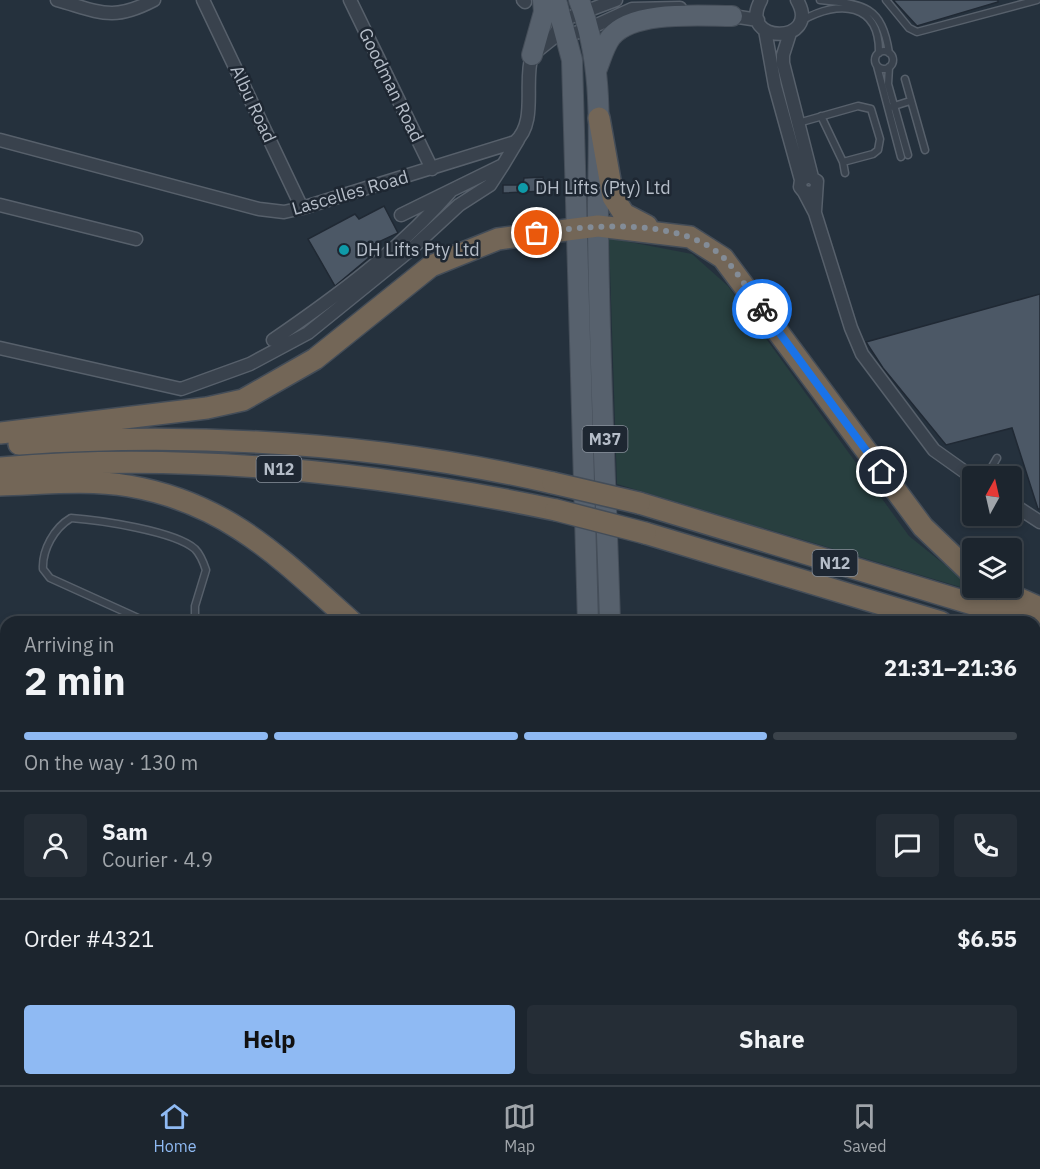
<!DOCTYPE html>
<meta charset="utf-8">
<style>
body{margin:0;font-family:"IBM Plex Sans",sans-serif;background:#252d36;color:#f1f3f6;height:100vh;display:flex;flex-direction:column;font-size:22px;white-space:nowrap}
*{box-sizing:border-box;margin:0}
p{font-size:20px;color:#a0a5aa}
.icon{flex:none;width:33px;height:33px;fill:none;stroke:currentColor;stroke-width:2;stroke-linecap:round;stroke-linejoin:round}
.map{position:relative;flex:1;overflow:hidden}
.side{position:absolute;left:0px;top:616px;width:1041px;height:470px;display:flex;flex-direction:column;background:#1c252e;border-radius:18px 18px 0 0;box-shadow:0 3px 9px #0003,0 0 0 2px #3a424a}
.side>*{flex:none}
.needle{width:39px;rotate:8deg}
.fabs{position:absolute;left:962px;top:466px;display:grid;gap:12px}
.fabs a{display:grid;place-items:center;width:60px;height:60px;border-radius:6px;background:#1c252e;box-shadow:0 3px 9px #0003,0 0 0 2px #3a424a;font-size:30px}
.pin{position:absolute;display:grid;place-items:center;width:51px;height:51px;color:#fff;margin:-26px;border:3px solid #fff;border-radius:50%;box-shadow:0 2px 6px #0007}
.courier{position:absolute;display:grid;place-items:center;width:60px;height:60px;margin:-30px;border:4px solid #1a73e8;border-radius:50%;background:#fff;color:#222;box-shadow:0 2px 8px #0007}
.head em{font-style:normal;font-weight:700}
.head div{display:flex;flex-direction:column-reverse}
.head{display:flex;align-items:center;justify-content:space-between;height:102px;padding:0 24px}
h1{font-size:39px;font-weight:700;line-height:45px}
.bar{display:grid;grid-template-columns:repeat(4,1fr);gap:9px 6px;align-content:center;height:72px;padding:0 24px}
.bar i{height:8px;border-radius:4px;background:#3a424a}
.bar .active{background:#8fbaf3}
.bar p{grid-column:span 4}
.line{display:flex;align-items:center;gap:15px;padding:0 24px;border-top:2px solid #3a424a}
.line div{flex:1}
.round{display:grid;place-items:center;flex:none;width:63px;height:63px;border-radius:6px;background:#252d36}
.primary-button{display:flex;gap:12px;margin-top:auto;padding:12px 24px}
.primary-button a{flex:1;height:69px;border-radius:6px;background:#8fbaf3;color:#111;font-size:24px;font-weight:700;line-height:69px;text-align:center}
.primary-button a+a{background:#252d36;color:#f1f3f6}
.menu{display:flex;justify-content:space-around;align-items:center;height:84px;border-top:2px solid #3a424a;background:#1c252e;font-size:16px;color:#a0a5aa}
.menu a{display:grid;justify-items:center;gap:3px}
.menu .active{color:#8fbaf3}
.map>svg:first-child{display:block}
.green{fill:#283f3f}
.building{fill:#4c5866;stroke:#202934;stroke-width:1.5}
.lines{fill:none;stroke-linecap:round;stroke-linejoin:round}
.lane-casing{stroke:#57606b;stroke-width:9}
.street-casing{stroke:#57606b;stroke-width:15}
.primary-casing{stroke:#454e59;stroke-width:22}
.highway-casing{stroke:#444d58;stroke-width:24}
.lane{stroke:#39424d;stroke-width:6}
.street{stroke:#39424d;stroke-width:12}
.primary{stroke:#57616d;stroke-width:20}
.highway{stroke:#736657;stroke-width:21}
.highway-bridge-casing{stroke:#444d58;stroke-width:24;stroke-linecap:butt}
.highway-bridge{stroke:#736657;stroke-width:21}
.done{stroke:#838c97;stroke-width:6;stroke-dasharray:0 10.8}
.route{stroke:#1a73e8;stroke-width:8}
.culture-dot{fill:#0f9aa8;stroke:#1e2732;stroke-width:2}
.labels{text-anchor:middle;stroke-width:5;stroke-linejoin:round;paint-order:stroke}
.shield{fill:#1e2732;stroke:#88909b;stroke-width:1.5}
.shield-label{font-size:16px;font-weight:bold;fill:#b5bdc8}
.street-label{font-size:18px;fill:#b5bdc8;stroke:#1e2732}
.poi-label{font-size:18px;fill:#b5bdc8;stroke:#1e2732;text-anchor:start}
</style>
<div class="map">
<svg width="1040" height="1085" viewBox="0 0 1040 1085">
<rect width="100%" height="100%" fill="#25313d"/>
<path class="green" d="M609,238L692,254L728,286L909,536L980,593L617,484Z"/>
<path class="building" d="M893,0H998V2L917,26Z
M543,177L545,191L503,193V185H523L524,178Z
M384,206L398,233L372,245L376,252L335,286L308,239L355,214L359,219Z
M1040,294V509H1038L1012,428L946,445L883,368L866,342Z"/>
<g class="lines">
<defs>
<path id="lane" d="M820,0C864,4 882,6 889,53
M886,0L909,28L917,32L1037,0
M803,20C838,0 880,2 879,53
M875 60a9 9 0 1 1 18 0a9 9 0 1 1-18 0Z
M877,66L901,157
M889,67L888,84L908,155
M905,79L925,150
M891,107L910,101
M821,116L843,162L845,173
M798,123L858,106L871,109L880,139L878,150L873,154L843,162
M986,477L997,458
M970,503L972,500
M147,622L50,578L43,569C42,550 54,528 71,518C99,520 175,531 195,549C200,554 204,564 206,570L195,606V622
M0,669L6,672
M1035,906L1040,904
M1035,912L1040,918
M0,921L6,923
M247,1080L248,1085
M478,1085L480,1080
M528,1085L530,1080
M648,1085L650,1080
M694,1085L698,1080
M779,1085L783,1080
M851,1085L867,1080"/>
<path id="street" d="M57,0C100,12 112,22 154,0
M203,0L302,208
M350,0L432,169
M523,0L525,2
M761,0C736,45 823,45 797,0
M726,15L758,20
M765,30L775,86L801,180
M790,33L783,55V63L812,177
M562,37L588,29L632,9L680,8
M0,140L259,209L284,212L302,208L515,142C538,122 523,82 532,55L552,39L563,20L616,0
M804,192L815,213L851,328L862,354L934,450L972,477
M0,205L136,239
M815,211L817,181L809,176L801,180L800,187L804,192L810,193L816,190
M401,215L503,165L518,140
M273,340C337,296 398,251 450,192
M0,348L181,389L250,364L308,333L408,252L459,205L490,185L503,165
M1011,503L1040,522"/>
<path id="primary" d="M556,0L572,60L588,622
M579,0C607,72 597,151 598,226C599,358 606,490 610,622
M532,55L544,12L543,0
M596,71C601,59 604,46 611,37C633,10 700,16 732,16
M570,1085L572,1080
M599,1085L601,1080"/>
<path id="highway" d="M599,118L613,197L624,214L647,226
M0,433L207,408L243,400L315,359L431,266L498,239L598,226L690,237L723,258L923,527L972,574
M19,444C197,432 378,443 553,483
M0,468C186,451 374,472 556,510
M0,485C42,484 87,479 129,486C228,503 280,558 352,622
M639,503L1032,622
M645,533L941,622
M995,588L1040,608
M1035,651L1040,652
M1035,712H1040"/>
</defs>
<use href="#lane" class="lane-casing"/>
<use href="#street" class="street-casing"/>
<use href="#primary" class="primary-casing"/>
<use href="#highway" class="highway-casing"/>
<use href="#lane" class="lane"/>
<use href="#street" class="street"/>
<use href="#primary" class="primary"/>
<use href="#highway" class="highway"/>
<defs>
<path id="highway-bridge" d="M553,483L639,503
M556,510L645,533"/>
</defs>
<use href="#highway-bridge" class="highway-bridge-casing"/>
<use href="#highway-bridge" class="highway-bridge"/>
</g>
<g class="lines">
<path class="done" d="M537,233C589,225 681,217 723,257C738,272 749,292 762,309"/>
<path class="route" d="M762,309L882,472"/>
</g>
<g class="culture-dot">
<circle cx="523" cy="188" r="6"/>
<circle cx="344" cy="250" r="6"/>
</g>
<g class="labels">
<g class="shield">
<rect x="582.5" y="426" width="45" height="26" rx="4.5"/>
<rect x="256.5" y="456" width="45" height="26" rx="4.5"/>
<rect x="812.5" y="550" width="45" height="26" rx="4.5"/>
</g>
<g class="shield-label">
<text x="605" y="445">M37</text>
<text x="279" y="475">N12</text>
<text x="835" y="569">N12</text>
</g>
<g class="street-label">
<text transform="translate(391 85) rotate(64)" y="6">Goodman Road</text>
<text transform="translate(253 104) rotate(65)" y="6">Albu Road</text>
<text transform="translate(350 193) rotate(-16)" y="6">Lascelles Road</text>
</g>
<g class="poi-label">
<text x="535" y="194">DH Lifts (Pty) Ltd</text>
<text x="356" y="256">DH Lifts Pty Ltd</text>
</g>
</g>
</svg>
<div class="fabs">
<a><svg class="needle" viewBox="-14 -14 28 28"><path d="M0-13l5 13h-10z" fill="#e53935"/><path d="M0 13l5-13h-10z" fill="#a0a5aa"/></svg></a>
<a><svg class="icon" aria-label="layers" viewBox="0 0 24 24"><path d="M12 4l9 5-9 5-9-5zM3 14l9 5 9-5"/></svg></a>
</div>
<div class="pin" style="left:537px;top:233px;background:#ea580c"><svg class="icon" aria-label="bag" viewBox="0 0 24 24"><path d="M5 8h14l-1 12H6zM9 8a3 3 0 0 1 6 0"/></svg></div>
<div class="pin" style="left:882px;top:472px;background:#1f2937"><svg class="icon" aria-label="home" viewBox="0 0 24 24"><path d="M3 11l9-7 9 7M6 9v11h12V9"/></svg></div>
<div class="courier" style="left:762px;top:309px"><svg class="icon" aria-label="bike" viewBox="0 0 24 24"><circle cx="6" cy="16" r="4"/><circle cx="18" cy="16" r="4"/><path d="M6 16l4-8h5l3 8M10 8l3 8H6M13 5h3"/></svg></div>
<section class="side">
<div class="head"><div><h1>2 min</h1><p>Arriving in</p></div><em>21:31–21:36</em></div>
<div class="bar"><i class="active"></i><i class="active"></i><i class="active"></i><i></i><p>On the way · 130 m</p></div>
<div class="line" style="height:108px"><a class="round"><svg class="icon" aria-label="person" viewBox="0 0 24 24"><circle cx="12" cy="8" r="4"/><path d="M4 21q1-7 8-7t8 7"/></svg></a><div><b>Sam</b><p>Courier · 4.9</p></div><a class="round"><svg class="icon" aria-label="chat" viewBox="0 0 24 24"><path d="M4 5h16v11H9l-5 4z"/></svg></a><a class="round"><svg class="icon" aria-label="phone" viewBox="0 0 24 24"><path d="M5 4h4l2 5-3 2q2 4 5 5l2-3 5 2v4C11 20 4 13 5 4z"/></svg></a></div>
<div class="line" style="height:78px"><div>Order #4321</div><b>$6.55</b></div>
<div class="primary-button"><a>Help</a><a>Share</a></div>
</section>
</div>
<nav class="menu">
<a class="active"><svg class="icon" aria-label="home" viewBox="0 0 24 24"><path d="M3 11l9-7 9 7M6 9v11h12V9"/></svg>Home</a>
<a><svg class="icon" aria-label="map" viewBox="0 0 24 24"><path d="M3 6l6-2 6 2 6-2v14l-6 2-6-2-6 2zM9 4v14M15 6v14"/></svg>Map</a>
<a><svg class="icon" aria-label="saved" viewBox="0 0 24 24"><path d="M7 4h10v16l-5-4-5 4z"/></svg>Saved</a>
</nav>
